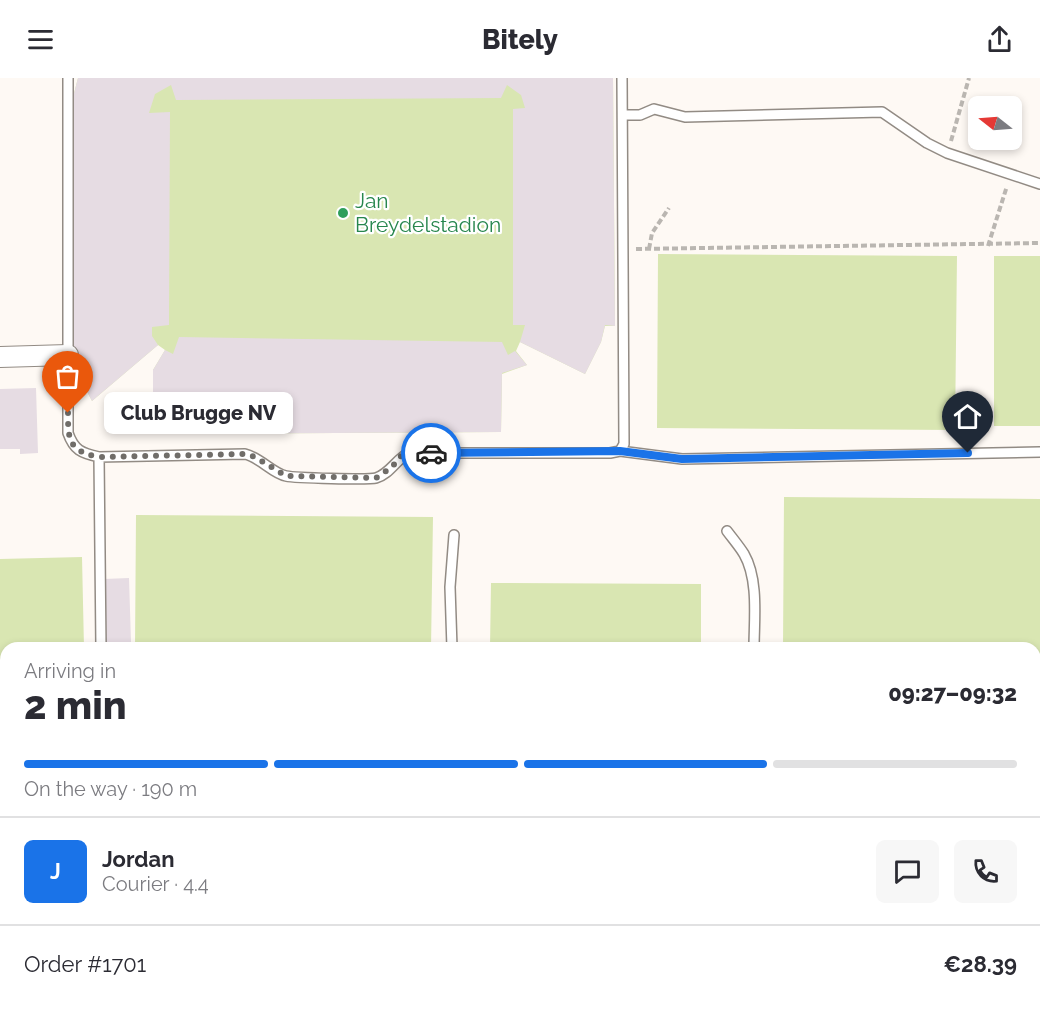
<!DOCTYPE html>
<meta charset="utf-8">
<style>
body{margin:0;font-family:Raleway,sans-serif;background:#f7f7f7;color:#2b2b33;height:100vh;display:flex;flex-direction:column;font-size:22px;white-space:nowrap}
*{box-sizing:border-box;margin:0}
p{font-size:20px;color:#7c7c81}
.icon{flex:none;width:33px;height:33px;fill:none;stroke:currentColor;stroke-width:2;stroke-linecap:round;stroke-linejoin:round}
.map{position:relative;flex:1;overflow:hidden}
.sheet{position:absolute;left:0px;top:564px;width:1041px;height:374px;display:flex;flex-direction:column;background:#fff;border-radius:18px 18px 0 0;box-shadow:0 3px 9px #0003}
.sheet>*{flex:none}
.needle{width:39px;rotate:287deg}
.fabs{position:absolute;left:968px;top:18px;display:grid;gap:12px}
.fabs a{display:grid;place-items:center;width:54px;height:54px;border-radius:9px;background:#fff;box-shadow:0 3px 9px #0003;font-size:30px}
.pin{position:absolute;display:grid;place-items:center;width:51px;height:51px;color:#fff;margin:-62px -26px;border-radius:50% 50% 50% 0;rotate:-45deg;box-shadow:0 0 6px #0007}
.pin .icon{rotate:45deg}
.courier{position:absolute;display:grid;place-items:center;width:60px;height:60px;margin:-30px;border:4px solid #1a73e8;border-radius:50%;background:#fff;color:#222;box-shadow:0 2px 8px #0007}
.bubble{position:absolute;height:42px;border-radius:9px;background:#fff;box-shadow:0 3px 9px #0003;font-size:20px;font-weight:800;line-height:42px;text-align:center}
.headline em{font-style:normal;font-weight:800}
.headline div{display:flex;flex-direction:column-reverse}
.headline{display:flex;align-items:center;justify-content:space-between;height:102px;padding:0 24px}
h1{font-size:39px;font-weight:800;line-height:45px}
.bar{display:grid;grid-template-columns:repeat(4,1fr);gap:9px 6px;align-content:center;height:72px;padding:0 24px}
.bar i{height:8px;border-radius:4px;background:#e1e1e2}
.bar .current{background:#1a73e8}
.bar p{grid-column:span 4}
.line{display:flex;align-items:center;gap:15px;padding:0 24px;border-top:2px solid #e1e1e2}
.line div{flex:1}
.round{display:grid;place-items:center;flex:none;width:63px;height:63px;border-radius:9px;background:#f7f7f7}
header{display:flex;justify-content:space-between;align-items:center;height:78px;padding:0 24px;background:#fff;font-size:27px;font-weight:800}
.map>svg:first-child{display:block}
.garden{fill:#d9e6b2}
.building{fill:#e6dce3}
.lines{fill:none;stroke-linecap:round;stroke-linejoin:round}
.lane-casing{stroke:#928b84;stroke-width:12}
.street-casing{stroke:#928b84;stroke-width:22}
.path{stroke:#bab6b1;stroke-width:4;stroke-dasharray:6 3;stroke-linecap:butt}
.lane{stroke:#fff;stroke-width:9}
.street{stroke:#fff;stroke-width:20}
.done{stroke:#706d69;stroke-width:6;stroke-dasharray:0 10.8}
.route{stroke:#1a73e8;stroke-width:8}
.leisure-dot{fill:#2e9e5b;stroke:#fff;stroke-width:2}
.labels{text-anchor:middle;stroke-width:4.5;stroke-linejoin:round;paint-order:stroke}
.leisure-label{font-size:21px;fill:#27864d;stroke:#fff;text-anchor:start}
</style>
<header><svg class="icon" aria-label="menu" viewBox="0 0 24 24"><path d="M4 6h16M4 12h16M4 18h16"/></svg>Bitely<svg class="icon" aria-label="share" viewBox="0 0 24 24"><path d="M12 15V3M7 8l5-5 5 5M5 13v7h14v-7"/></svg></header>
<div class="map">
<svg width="1040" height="937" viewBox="0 0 1040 937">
<rect width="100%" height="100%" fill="#fef9f4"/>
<path class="garden" d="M78,0H613L615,248H605L601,264L585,296L520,264L516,273L527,287L502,296L501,354L182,356V348L168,347V337L153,338V292L165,272L158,267L92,323L76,292L74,276L72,23Z
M658,176L957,178L955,352L657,350Z
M994,178H1040V348H994Z
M784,419L1040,421V604H1035V570H783Z
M136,437L433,439L431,570H135Z
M82,479L84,570H6V655H0V481Z
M491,505L701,506V570H490Z
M1035,626H1040V827H1035Z
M6,664V865H0V665Z"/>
<path class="building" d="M78,0H613L615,248L605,247L601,264L585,296L520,264L525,247H513V31L525,30L521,17L507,7L501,20L176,22L171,7L155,16L149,35L170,34L169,247L152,249V258L158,267L92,323L76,292L74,276L72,23Z
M179,259L502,264L508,277L515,273L527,287L502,295L501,354L182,356V348L168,347V337L153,338V292L165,272L173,276Z
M36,310L38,375L20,376V371H0V311Z
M129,500L131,564L105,565L104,501Z"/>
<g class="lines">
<defs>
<path id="lane" d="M68,0V355C74,372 81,375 99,379L245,376C261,380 272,395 286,398C295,400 369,402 376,400C390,396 397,380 409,375H610L620,373L624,366L622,0
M624,37H640L654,31L685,39L882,34L927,65L947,75L1040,106
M620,373L682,381L1040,374
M99,379L101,570
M727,453C733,461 739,468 744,476C759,502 754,542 754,570
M452,570L450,509L454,457
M1035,845L1040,847
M23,932L24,937
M336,932V937"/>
<path id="street" d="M0,279L68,277"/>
</defs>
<use href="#lane" class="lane-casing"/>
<use href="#street" class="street-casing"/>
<path class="path" d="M951,63L969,0
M988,168L1007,108
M636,171L1040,165
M649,171L652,155L669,130"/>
<use href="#lane" class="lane"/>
<use href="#street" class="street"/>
</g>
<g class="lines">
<path class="done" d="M68,335C68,363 69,373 99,379L245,376L255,379L286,398L376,400L392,389L401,378L410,375H431"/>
<path class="route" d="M431,375L620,373L682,381L968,375"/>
</g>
<circle class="leisure-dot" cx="343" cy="135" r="6"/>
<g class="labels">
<g class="leisure-label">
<text x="355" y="130">Jan<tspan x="355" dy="24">Breydelstadion</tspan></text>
</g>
</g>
</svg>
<div class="fabs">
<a><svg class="needle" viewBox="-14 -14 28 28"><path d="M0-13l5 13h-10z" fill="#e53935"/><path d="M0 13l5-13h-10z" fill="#7c7c81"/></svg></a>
</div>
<div class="pin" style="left:68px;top:335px;background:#ea580c"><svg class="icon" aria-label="bag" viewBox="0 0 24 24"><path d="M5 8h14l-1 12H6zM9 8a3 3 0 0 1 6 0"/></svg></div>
<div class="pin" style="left:968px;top:375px;background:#1f2937"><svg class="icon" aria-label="home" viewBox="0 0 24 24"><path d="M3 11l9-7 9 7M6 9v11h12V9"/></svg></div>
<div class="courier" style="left:431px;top:375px"><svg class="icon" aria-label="car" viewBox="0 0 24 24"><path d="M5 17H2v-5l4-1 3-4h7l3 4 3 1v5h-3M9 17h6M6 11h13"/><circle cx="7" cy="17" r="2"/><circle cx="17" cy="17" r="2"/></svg></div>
<div class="bubble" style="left:104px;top:314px;width:189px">Club Brugge NV</div>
<section class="sheet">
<div class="headline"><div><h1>2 min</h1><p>Arriving in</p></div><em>09:27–09:32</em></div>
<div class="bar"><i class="current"></i><i class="current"></i><i class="current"></i><i></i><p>On the way · 190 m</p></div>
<div class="line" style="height:108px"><b class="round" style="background:#1a73e8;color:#fff">J</b><div><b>Jordan</b><p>Courier · 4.4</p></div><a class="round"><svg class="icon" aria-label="chat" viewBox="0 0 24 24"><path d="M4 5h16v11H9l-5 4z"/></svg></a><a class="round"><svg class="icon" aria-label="phone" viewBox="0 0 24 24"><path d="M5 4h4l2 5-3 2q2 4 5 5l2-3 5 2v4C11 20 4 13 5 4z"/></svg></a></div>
<div class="line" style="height:78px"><div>Order #1701</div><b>€28.39</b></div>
</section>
</div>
